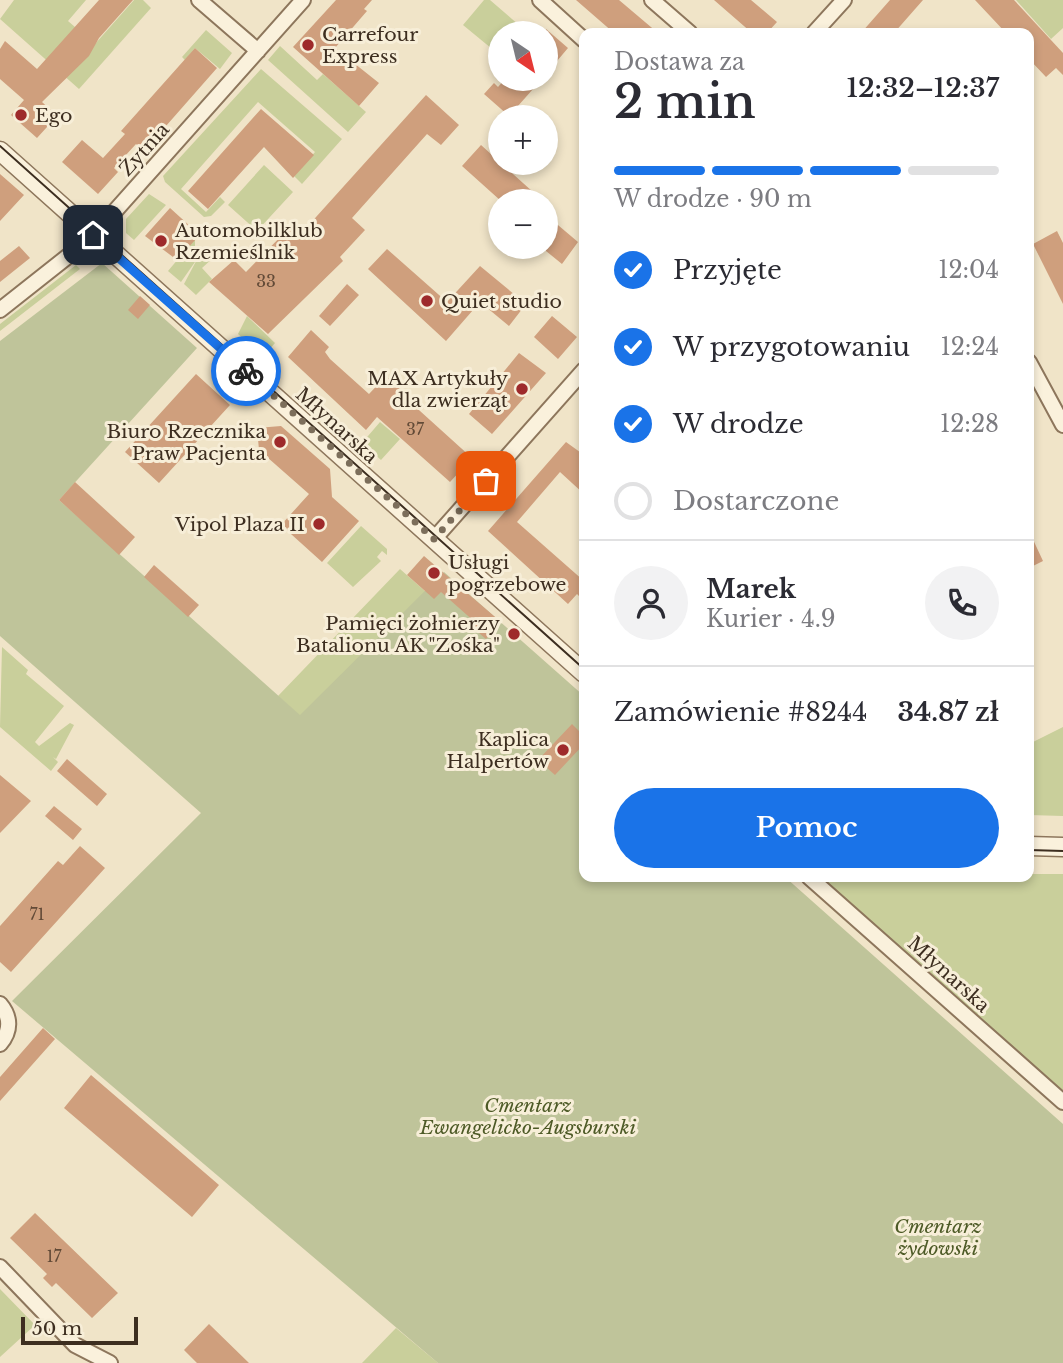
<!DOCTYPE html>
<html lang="pl">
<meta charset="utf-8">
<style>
body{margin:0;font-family:"Libre Baskerville",serif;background:#f2f2f3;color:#2b2b33;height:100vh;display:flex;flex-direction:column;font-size:26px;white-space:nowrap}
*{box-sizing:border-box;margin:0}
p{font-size:23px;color:#7c7c81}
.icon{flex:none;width:38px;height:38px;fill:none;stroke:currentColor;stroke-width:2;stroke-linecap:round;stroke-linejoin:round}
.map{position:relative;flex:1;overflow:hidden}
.sheet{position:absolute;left:579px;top:28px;width:455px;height:854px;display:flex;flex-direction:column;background:#fff;border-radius:14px;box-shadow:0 4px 10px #0003}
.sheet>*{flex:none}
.needle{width:46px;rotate:145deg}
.buttons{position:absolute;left:488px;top:21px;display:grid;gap:14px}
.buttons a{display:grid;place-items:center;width:70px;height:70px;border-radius:50%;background:#fff;box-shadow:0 4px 10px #0003;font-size:35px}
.scale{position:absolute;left:21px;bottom:18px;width:117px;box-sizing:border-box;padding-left:7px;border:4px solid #3d2e20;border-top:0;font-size:19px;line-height:24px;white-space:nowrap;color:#3d2e20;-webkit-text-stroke:5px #f7eed8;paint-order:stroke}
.pin{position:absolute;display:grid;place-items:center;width:60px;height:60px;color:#fff;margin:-30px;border-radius:14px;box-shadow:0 4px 10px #0006}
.courier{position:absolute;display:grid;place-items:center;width:70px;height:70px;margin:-35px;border:5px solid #1a73e8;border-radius:50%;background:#fff;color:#222;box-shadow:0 2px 9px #0007}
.summary em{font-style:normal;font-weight:600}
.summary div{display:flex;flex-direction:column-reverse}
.summary{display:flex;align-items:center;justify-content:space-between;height:119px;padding:0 35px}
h1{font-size:46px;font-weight:600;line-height:52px}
.bar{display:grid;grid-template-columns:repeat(4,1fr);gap:10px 7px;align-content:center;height:84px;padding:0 35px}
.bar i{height:9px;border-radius:5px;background:#e1e1e2}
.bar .active{background:#1a73e8}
.bar p{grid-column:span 4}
.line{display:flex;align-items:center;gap:18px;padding:0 35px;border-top:2px solid #e1e1e2}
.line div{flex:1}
.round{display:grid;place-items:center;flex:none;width:74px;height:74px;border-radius:37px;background:#f2f2f3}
ol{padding:0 35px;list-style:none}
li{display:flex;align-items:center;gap:21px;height:77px}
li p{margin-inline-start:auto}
li .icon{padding:7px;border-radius:50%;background:#1a73e8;color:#fff;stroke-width:4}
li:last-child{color:#7c7c81}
li i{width:38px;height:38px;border:4px solid #e1e1e2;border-radius:50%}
.button{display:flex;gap:14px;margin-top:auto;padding:14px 35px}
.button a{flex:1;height:80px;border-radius:42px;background:#1a73e8;color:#fff;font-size:28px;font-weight:600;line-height:80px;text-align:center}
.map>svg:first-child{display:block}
.green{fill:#c9cf9b}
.cemetery{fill:#bfc49a}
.building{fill:#cf9f7d}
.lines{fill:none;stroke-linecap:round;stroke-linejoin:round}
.minor-casing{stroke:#8d765c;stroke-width:18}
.tertiary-casing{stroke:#8d765c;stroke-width:21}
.minor{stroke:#faf1dc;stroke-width:14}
.tertiary{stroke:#faf1dc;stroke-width:18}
.tram{stroke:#3d2e20;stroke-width:2}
.done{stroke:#7c6e5b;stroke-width:7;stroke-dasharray:0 12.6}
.route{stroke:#1a73e8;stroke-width:9}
.poi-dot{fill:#9e2a2b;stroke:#f7eed8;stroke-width:2.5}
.labels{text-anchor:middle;stroke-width:6;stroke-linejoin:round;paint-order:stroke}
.number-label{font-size:16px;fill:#624a37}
.poi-label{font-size:19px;fill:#3d2e20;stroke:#f7eed8;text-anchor:start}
.street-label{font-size:19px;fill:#3d2e20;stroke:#f7eed8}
.park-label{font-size:19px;font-style:italic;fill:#4d5a26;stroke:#f7eed8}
</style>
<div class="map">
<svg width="1063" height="1363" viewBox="0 0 1063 1363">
<rect width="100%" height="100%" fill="#f0e4c8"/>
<path class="green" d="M14,0H86L68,21L75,27L71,71L134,0H143L151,8L79,89L0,19Z
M484,0H490L520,26L513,33H500V48L497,53L463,25Z
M1016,0H1063V28L1051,39Z
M206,30L232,53L220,69L195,48L185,60L182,57Z
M280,46L317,80L323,74L366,112L348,132L268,60Z
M261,69L342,139L302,184L294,176L315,152L258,102L181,189L206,212L220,197L225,202L211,216L204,217L165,182L163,176Z
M264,165L293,192L257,231L228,205Z
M149,194L166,205L134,240L126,233V219Z
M195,239V262L181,282L168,271Z
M203,248L213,258L202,268L212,279L196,295L184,284Z
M76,265L80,269L0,331V324Z
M247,316L275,343L269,350H256L238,334Z
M380,422L400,439L381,460L362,443Z
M361,526L387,549V555L382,551L377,557L381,561L353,587L327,563Z
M400,569L426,592L300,716L278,696Z
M2,647L28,670L26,674L64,706L35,742L39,746L70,723L74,725L56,759L53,757L58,762L51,771L0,727Z
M1063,727V816L1029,815V744Z
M1029,874H1063V1094L820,877H1029Z
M0,1289L35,1325L0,1357Z
M396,1328L438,1363H362Z"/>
<path class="cemetery" d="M102,263L197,348L59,500L300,715L444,572L584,696V877H785L1063,1124V1363H438L12,1001L201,813L0,636V341Z"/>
<path class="building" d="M99,0H133L99,38L89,56L42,102L57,116L37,138L11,115L24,100L0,79V49L5,41L37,69Z
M336,0H372L364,9L367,11L335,48L379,83L359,106L293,47Z
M576,0H619L658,33H614Z
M714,0H751L777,22L767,33H752Z
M890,0H923L894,33H861Z
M975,0H1014L1063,53V75L1056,68L1046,77L1029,59V33H1006Z
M546,29L568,48L546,74Z
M195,48L217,68L144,151L136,144L114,168L118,172L98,194L62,162L82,140L103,158L125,134L121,131Z
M505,79H542L509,116L484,94L494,83L498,87Z
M426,95L459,125L441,145L427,134L352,218L365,230L340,257L343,261L268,334L209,282L234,260L246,272L289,228L298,237Z
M261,109L314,155L293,178L264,147L208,209L188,191Z
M481,145L543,201H501L462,166Z
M0,174L24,195L0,221Z
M170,208L191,227L188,231L196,239L177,260L145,236Z
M552,220L578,242L562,264L546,251V224Z
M1057,231L1063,243V304L1033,244Z
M19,246L30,258L0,282V261Z
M387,249L447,302L480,266L526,304L509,326L480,302L446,341L368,269Z
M347,284L359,295L330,326L319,316Z
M140,296L150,305L138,319L128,310Z
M552,316L577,337L558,359L534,337Z
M311,330L329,347L325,352L330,359L369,394L386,376L401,390L399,392L472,458L450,482L377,417L366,430L288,357Z
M519,353L546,373L492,434L469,414Z
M196,374L230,405L159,483L125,452Z
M281,426L330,469L332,497L359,521L322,562L281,525L309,494L259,450L257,428Z
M566,442L584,455V494L560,472L517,522L584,581V601L577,594L568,604L488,531Z
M75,482L135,537L119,555L59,500Z
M1029,531L1043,561L1029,568Z
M424,556L501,622L486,639L472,627L476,623L441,592L434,599L407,575Z
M154,565L199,605L188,617L144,577Z
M572,724L584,736V744L555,775L538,760Z
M67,759L107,794L97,806L57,771Z
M0,775L31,801L0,833Z
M54,806L82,829L73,840L45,816Z
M80,846L105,868L11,972L0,962V926L58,861L63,865Z
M43,1028L55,1039L0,1101V1077Z
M91,1075L219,1185L192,1217L64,1108Z
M35,1213L118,1293L92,1318L56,1283L52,1287L43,1278L47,1274L10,1238Z
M209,1324L249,1363H197L184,1350Z"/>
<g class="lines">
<defs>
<path id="minor" d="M199,0L258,51
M540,0L584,40
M652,0L690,33
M814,33L844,0
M0,310L91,238L303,0
M1029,362L1063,425
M434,539L584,370
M809,877L1063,1102
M0,1004C11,1017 11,1031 0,1044
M0,1267L75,1345L110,1363"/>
<path id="tertiary" d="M0,151L584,673
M1029,846L1063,847"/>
</defs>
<use href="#minor" class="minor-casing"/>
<use href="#tertiary" class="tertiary-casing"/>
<use href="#minor" class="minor"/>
<use href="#tertiary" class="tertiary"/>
<path class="tram" d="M0,146L584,669
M1029,850L1063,851"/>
</g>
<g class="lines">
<path class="done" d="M246,371L434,539L486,481"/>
<path class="route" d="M93,235L246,371"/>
</g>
<g class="poi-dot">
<circle cx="308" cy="45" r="7"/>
<circle cx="21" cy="115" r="7"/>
<circle cx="161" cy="241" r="7"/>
<circle cx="427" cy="301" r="7"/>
<circle cx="522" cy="389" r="7"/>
<circle cx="280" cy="442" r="7"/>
<circle cx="319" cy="524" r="7"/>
<circle cx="434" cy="573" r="7"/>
<circle cx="514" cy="634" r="7"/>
<circle cx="563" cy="750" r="7"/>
</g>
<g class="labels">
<g class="number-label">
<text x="266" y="287">33</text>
<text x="415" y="435">37</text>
<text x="37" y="920">71</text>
<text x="54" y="1262">17</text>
</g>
<g class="poi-label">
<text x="322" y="41">Carrefour<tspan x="322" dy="22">Express</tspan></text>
<text x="35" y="122">Ego</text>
<text x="175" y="237">Automobilklub<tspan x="175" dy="22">Rzemieślnik</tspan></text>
<text x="441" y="308">Quiet studio</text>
<text x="508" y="385" text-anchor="end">MAX Artykuły<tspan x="508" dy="22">dla zwierząt</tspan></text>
<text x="266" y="438" text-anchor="end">Biuro Rzecznika<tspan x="266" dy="22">Praw Pacjenta</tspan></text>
<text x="305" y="531" text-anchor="end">Vipol Plaza II</text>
<text x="448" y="569">Usługi<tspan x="448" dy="22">pogrzebowe</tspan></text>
<text x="500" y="630" text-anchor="end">Pamięci żołnierzy<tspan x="500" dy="22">Batalionu AK "Zośka"</tspan></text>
<text x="549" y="746" text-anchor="end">Kaplica<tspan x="549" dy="22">Halpertów</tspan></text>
</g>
<g class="street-label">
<text transform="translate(144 149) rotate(-48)" y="7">Żytnia</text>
<text transform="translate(337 425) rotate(42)" y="7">Młynarska</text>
<text transform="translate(949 974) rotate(42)" y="7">Młynarska</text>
</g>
<g class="park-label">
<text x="528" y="1112">Cmentarz<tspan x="528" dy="22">Ewangelicko-Augsburski</tspan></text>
<text x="938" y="1233">Cmentarz<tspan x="938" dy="22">żydowski</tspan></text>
</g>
</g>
</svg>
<div class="buttons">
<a><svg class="needle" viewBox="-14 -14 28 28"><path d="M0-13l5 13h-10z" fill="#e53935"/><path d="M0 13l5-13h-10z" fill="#7c7c81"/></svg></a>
<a>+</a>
<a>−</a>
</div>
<div class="scale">50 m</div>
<div class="pin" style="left:486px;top:481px;background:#ea580c"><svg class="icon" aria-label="bag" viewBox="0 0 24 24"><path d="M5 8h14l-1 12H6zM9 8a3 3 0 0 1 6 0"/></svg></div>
<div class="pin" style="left:93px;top:235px;background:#1f2937"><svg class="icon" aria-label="home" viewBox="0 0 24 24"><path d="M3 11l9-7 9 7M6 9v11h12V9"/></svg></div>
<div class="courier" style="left:246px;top:371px"><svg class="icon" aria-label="bike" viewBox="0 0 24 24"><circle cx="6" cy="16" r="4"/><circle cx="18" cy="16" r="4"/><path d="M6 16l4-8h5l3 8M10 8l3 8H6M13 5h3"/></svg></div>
<section class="sheet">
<div class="summary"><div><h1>2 min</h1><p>Dostawa za</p></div><em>12:32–12:37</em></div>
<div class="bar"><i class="active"></i><i class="active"></i><i class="active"></i><i></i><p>W drodze · 90 m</p></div>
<ol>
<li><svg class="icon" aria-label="check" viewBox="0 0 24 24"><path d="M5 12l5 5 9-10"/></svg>Przyjęte<p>12:04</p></li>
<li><svg class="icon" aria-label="check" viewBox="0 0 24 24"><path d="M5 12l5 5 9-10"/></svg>W przygotowaniu<p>12:24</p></li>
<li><svg class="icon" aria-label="check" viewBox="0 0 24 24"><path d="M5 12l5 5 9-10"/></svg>W drodze<p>12:28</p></li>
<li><i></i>Dostarczone</li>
</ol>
<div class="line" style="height:126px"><a class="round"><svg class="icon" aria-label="person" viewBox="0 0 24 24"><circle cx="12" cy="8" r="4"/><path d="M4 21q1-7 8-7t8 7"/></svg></a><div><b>Marek</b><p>Kurier · 4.9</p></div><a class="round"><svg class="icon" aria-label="phone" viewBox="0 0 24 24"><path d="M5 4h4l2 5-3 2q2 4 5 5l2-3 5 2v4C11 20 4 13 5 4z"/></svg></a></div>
<div class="line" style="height:91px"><div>Zamówienie #8244</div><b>34.87 zł</b></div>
<div class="button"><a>Pomoc</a></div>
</section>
</div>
